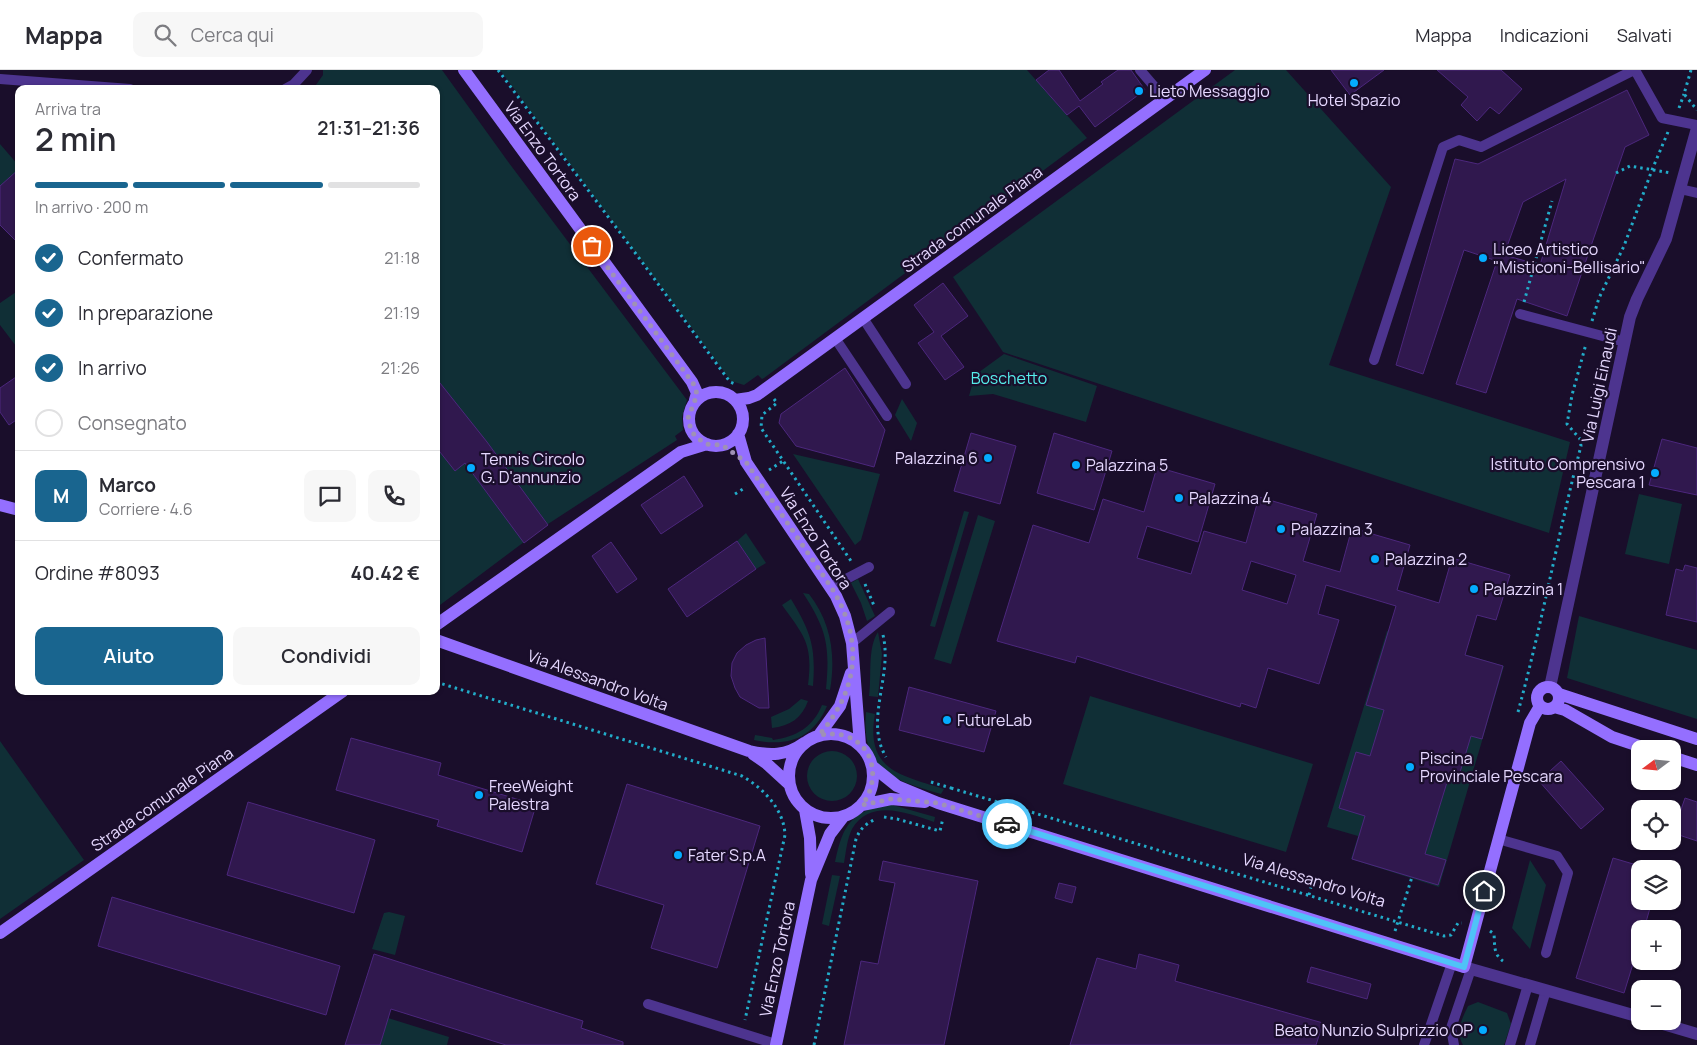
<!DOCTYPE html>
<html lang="it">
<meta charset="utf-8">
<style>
body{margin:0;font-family:Manrope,sans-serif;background:#f7f7f7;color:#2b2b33;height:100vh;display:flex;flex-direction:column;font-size:19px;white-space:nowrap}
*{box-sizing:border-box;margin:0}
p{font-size:16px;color:#7c7c81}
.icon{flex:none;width:28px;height:28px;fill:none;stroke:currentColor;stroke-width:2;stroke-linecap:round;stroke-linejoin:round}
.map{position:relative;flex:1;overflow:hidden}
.drawer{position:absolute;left:15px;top:15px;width:425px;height:610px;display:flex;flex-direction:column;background:#fff;border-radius:10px;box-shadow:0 1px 4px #0004}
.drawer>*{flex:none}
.needle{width:32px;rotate:254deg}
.buttons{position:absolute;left:1631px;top:670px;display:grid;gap:10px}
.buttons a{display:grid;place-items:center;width:50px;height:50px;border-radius:10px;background:#fff;box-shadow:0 1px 4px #0004;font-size:25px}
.pin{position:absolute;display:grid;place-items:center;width:42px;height:42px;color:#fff;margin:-21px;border:2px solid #fff;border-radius:50%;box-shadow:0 1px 5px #0007}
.courier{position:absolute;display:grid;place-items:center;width:50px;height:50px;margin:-25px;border:4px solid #4fc3f7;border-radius:50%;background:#fff;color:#222;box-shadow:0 1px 6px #0007}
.head em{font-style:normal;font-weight:600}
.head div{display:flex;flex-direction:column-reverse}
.head{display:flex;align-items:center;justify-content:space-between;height:85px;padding:0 20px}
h1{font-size:32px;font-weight:600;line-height:38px}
.bar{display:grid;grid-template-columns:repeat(4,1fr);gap:8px 5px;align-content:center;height:60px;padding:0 20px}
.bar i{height:6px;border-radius:4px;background:#e1e1e2}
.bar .on{background:#19658f}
.bar p{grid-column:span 4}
.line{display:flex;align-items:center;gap:12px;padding:0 20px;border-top:1px solid #e1e1e2}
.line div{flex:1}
.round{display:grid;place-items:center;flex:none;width:52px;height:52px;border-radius:10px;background:#f7f7f7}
ol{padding:0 20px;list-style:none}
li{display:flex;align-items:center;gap:15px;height:55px}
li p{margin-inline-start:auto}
li .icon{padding:5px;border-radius:50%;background:#19658f;color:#fff;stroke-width:4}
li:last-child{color:#7c7c81}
li i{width:28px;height:28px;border:2px solid #e1e1e2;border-radius:50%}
.cta{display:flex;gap:10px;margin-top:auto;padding:10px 20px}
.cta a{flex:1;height:58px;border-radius:10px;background:#19658f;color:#fff;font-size:20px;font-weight:600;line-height:58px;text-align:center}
.cta a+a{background:#f7f7f7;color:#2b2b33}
header{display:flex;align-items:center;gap:30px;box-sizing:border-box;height:70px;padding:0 25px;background:#fff;border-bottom:1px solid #e1e1e2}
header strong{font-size:24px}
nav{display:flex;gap:28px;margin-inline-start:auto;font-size:18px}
.search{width:350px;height:45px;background:#f7f7f7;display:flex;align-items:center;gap:12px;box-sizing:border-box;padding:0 18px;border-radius:10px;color:#7c7c81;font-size:19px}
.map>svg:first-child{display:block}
.green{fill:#102f36}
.building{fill:#30184e;stroke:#4c277d;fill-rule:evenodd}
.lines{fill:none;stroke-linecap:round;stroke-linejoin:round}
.path{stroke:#22acc9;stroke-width:3;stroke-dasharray:2.5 4;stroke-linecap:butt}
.lane{stroke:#4d348f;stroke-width:10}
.street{stroke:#4d348f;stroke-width:12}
.secondary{stroke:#946fff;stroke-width:12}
.done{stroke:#9f91b5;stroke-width:5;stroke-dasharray:0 9}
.route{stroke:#4fc3f7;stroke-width:6}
.poi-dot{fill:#04acff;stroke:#1a0e2b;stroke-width:2}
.labels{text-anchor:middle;stroke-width:4.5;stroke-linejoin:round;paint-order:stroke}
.poi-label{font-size:16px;fill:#e6d8ff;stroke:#1a0e2b;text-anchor:start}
.street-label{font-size:16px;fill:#e6d8ff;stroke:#1a0e2b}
.park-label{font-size:16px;fill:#56edea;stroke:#1a0e2b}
</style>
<header>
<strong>Mappa</strong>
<div class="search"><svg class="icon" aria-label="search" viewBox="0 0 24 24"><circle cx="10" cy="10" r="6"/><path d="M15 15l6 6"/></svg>Cerca qui</div>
<nav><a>Mappa</a><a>Indicazioni</a><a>Salvati</a></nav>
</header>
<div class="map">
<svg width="1697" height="975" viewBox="0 0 1697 975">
<rect width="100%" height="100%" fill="#1a0e2b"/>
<path class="green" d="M323,0H442L509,93L687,330L682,347L683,360L675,366L677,370L548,454L436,538V19H313L323,5Z
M500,0H1027L1087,68L764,308L762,309L758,305L744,315L731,311Z
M1235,0H1286L1391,117L1329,295L1570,372L1549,463L1003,282L953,207Z
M0,74L19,96V174L0,155Z
M19,220V280L0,255V233Z
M1004,284L1097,316L1086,352L993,324L969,326L975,305Z
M902,329L917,353L911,371L895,345Z
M793,384L880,404L861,470L855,475Z
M1639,424L1682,434L1669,494L1625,484Z
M964,441L969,442L935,557L930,556Z
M978,445L995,451L951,594L934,589Z
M746,463L766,493L756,499L737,471Z
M858,509L875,546L867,551L861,533L851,513Z
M803,523L809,524C831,552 836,585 830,620L826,619C830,576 827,560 803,523Z
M791,529C811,562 816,577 813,616L808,615C813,574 805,567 782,535Z
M1579,546L1697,580V649L1567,608Z
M1387,561L1504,596L1439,817L1351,789L1358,766L1327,757Z
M878,562L882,584L878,627L869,626C872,606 867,579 878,562Z
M1090,626L1313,694L1286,782L1063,714Z
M801,629L808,631C802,648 790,656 772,658L771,647L789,639Z
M822,635L827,636C813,669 787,677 754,670L755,665L772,668L773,670C796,667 813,657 822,635Z
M866,642L875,644C865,700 900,705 944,719L941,724C893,710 861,701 866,642Z
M0,671L84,790L0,849Z
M807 706a25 25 0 1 1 50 0a25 25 0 1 1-50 0Z
M889,734L935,747L934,752C907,743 871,728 852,759C847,769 846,782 844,793L835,792C843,754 851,742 889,734Z
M1530,790L1546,815L1530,879L1512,858Z
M832,805L840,806L829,856L822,854Z
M389,842L405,846L395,885L372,879L384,843Z
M1478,932L1507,943L1511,954L1504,975H1463C1455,961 1462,949 1468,936Z
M388,948L449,967L447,975H380Z"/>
<path class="building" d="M1049,0H1059L1080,31L1103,14L1101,12L1118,0H1131L1145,20L1095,57L1079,36L1067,45L1036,10Z
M1331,0H1384L1350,25Z
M1437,0H1501L1522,19L1499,44L1490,37L1477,51L1461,35L1468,27Z
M1627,20L1649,65L1625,77L1567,246L1517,229L1486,323L1456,314L1497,191L1464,180L1423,304L1396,295L1455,89L1478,94ZM1566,109L1540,195L1504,185L1523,132Z
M19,99V174L0,155V116Z
M943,213L968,246L941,266L964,297L945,310L918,273L934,262L914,235Z
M845,298L885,360L874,397L796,376L779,353L781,344Z
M19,305V348L9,355L0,342V318Z
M436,308L487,372L548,455L524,473L465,393L455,401L436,377Z
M971,363L1016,376L1000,434L954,421Z
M1054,363L1112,381L1094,440L1037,423Z
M1662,369L1697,378V425L1649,415Z
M1157,397L1215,414L1198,472L1147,456L1137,488L1191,504L1204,461L1246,473L1259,427L1317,444L1303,491L1340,502L1352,458L1410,475L1397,520L1439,533L1452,488L1510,505L1496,550L1477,545L1465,585L1503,596L1482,669L1471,666L1457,712L1448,709L1425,784L1446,790L1438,815L1352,789L1365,746L1339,738L1356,682L1370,686L1384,640L1366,635L1396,536L1326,515L1318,544L1339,550L1319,614L1268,598L1256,638L1241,633L1240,637L1077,586L1075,593L997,571L1033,455L1089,473L1103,429L1144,442ZM1251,491L1296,505L1287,534L1242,520Z
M684,406L703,436L661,464L641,435Z
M737,471L756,499L687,547L668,519Z
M611,472L637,509L617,523L592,486Z
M1685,495L1697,498V552L1666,545L1676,499L1683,501Z
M765,568L769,638H759L740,627L735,618L731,606L732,593L737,583L746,575L756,570Z
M909,617L996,641L984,682L899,660Z
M351,668L441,693L438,705L536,735L522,782L437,756L439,750L336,720Z
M1561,691L1604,739L1581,759L1539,711Z
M627,714L760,756L717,898L651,878L664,835L596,814Z
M1685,728L1697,732V771L1673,763Z
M248,732L375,770L354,843L227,805Z
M1613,788L1640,796V831H1652L1644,859H1640V871L1624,923L1576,908Z
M883,791L978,811L944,975H844L861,891L878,894L895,813L879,810Z
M1059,813L1076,817L1072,833L1055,828Z
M112,827L340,896L326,945L98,876Z
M374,884L583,951L581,958L623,972V975H506L391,939L380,975H345Z
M1139,884L1179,895L1175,911L1323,953L1316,975H1070L1097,888L1136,899Z
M1311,897L1371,914L1367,929L1307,912Z"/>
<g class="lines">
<path class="path" d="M498,0L639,188L730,312L735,314
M1691,0L1684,24L1697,40
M1679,38L1684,24
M1616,103L1630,96L1671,103
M1524,232L1552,131
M1592,251L1599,228L1624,176L1652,100L1668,62
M774,329L777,333L762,345L761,358L851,491
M769,400L783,391
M735,424L746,417
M865,514L875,538
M883,565C893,606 864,650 886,687
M436,612L742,706C763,718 784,739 785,765L745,950
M1518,642C1542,554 1558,464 1581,376L1580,369L1567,354L1572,325L1586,274
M931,712L951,718L950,723
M951,718L1444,866L1451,865L1458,853H1462
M884,747L897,749L940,761L943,748
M1309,825L1313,809
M1395,861L1412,807
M1490,861L1494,864C1495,875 1493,884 1503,891
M814,975L856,769C860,759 865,754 876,749"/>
<path class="lane" d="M1140,0L1165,29
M1635,0L1662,48L1697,55
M0,9L130,19
M285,19L294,14L307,0
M1680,119L1697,123
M1520,244L1625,272
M863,248L906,314
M835,268L887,346
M1374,290L1443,77L1459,70L1481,77L1634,0
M831,517L869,497
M852,573L890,542
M1498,769L1557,786L1568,803L1546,883
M648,934L776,974
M1424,975L1452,893
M1454,975L1451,958L1471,899
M1510,975L1528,915
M1530,975L1546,920"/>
<path class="street" d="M1550,617L1630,247L1637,229L1666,169L1697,58
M1464,897L1640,947
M1653,951L1697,964"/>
<path class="secondary" d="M464,0L692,312L697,323L695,330
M689 349a27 27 0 1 1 54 0a27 27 0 1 1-54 0Z
M735,330L749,328L757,325L1205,0
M738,364L746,392L836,526L845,546L852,573L860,675
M0,435L19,440
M436,555L681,382L707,374
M436,570L749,681C770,686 786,686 804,673
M1537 628a11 11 0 1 1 22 0a11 11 0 1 1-22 0Z
M1559,624L1697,669
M1554,637L1565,640L1612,667L1648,679
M789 706a42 42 0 1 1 84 0a42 42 0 1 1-84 0Z
M819,665L840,636L851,603
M753,684L766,693L789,714
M1672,687L1697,695
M872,696L897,716L938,733L1464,897L1530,653L1540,636
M862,735L891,729L925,732
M805,740L810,768L811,804
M0,863L343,621
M776,975L811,810L830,764L843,747"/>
</g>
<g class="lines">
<path class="done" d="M592,176L695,316L697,325L688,348L691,360L695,366L706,374L722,375L746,392L831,517C864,569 859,619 819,665C829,664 837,663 846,666C877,677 879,713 862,735L891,729L938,733L1007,754"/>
<path class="route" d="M1007,754L1464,897L1484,821"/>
</g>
<g class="poi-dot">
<circle cx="1354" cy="13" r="5"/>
<circle cx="1139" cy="21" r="5"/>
<circle cx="1483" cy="188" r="5"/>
<circle cx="988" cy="388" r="5"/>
<circle cx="1076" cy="395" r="5"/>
<circle cx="471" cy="398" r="5"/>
<circle cx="1655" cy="403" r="5"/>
<circle cx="1179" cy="428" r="5"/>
<circle cx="1281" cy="459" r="5"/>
<circle cx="1375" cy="489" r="5"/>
<circle cx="1474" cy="519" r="5"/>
<circle cx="947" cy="650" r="5"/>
<circle cx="1410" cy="697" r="5"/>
<circle cx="479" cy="725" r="5"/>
<circle cx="678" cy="785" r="5"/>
<circle cx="1483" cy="960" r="5"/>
</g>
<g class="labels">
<g class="poi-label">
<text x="1149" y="27">Lieto Messaggio</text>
<text x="1354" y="36" text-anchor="middle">Hotel Spazio</text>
<text x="1493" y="185">Liceo Artistico<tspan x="1493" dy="18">"Misticoni-Bellisario"</tspan></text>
<text x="978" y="394" text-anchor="end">Palazzina 6</text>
<text x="481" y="395">Tennis Circolo<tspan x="481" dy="18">G. D'annunzio</tspan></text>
<text x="1645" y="400" text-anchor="end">Istituto Comprensivo<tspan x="1645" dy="18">Pescara 1</tspan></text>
<text x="1086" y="401">Palazzina 5</text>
<text x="1189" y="434">Palazzina 4</text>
<text x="1291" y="465">Palazzina 3</text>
<text x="1385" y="495">Palazzina 2</text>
<text x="1484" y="525">Palazzina 1</text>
<text x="957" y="656">FutureLab</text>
<text x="1420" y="694">Piscina<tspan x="1420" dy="18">Provinciale Pescara</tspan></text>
<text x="489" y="722">FreeWeight<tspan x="489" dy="18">Palestra</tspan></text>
<text x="688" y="791">Fater S.p.A</text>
<text x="1473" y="966" text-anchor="end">Beato Nunzio Sulprizzio OP</text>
</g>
<g class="street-label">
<text transform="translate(543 81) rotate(54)" y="6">Via Enzo Tortora</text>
<text transform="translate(972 149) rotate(-36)" y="6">Strada comunale Piana</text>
<text transform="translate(1599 315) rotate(-78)" y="6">Via Luigi Einaudi</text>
<text transform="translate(816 468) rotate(57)" y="6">Via Enzo Tortora</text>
<text transform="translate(598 610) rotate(20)" y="6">Via Alessandro Volta</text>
<text transform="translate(162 729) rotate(-35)" y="6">Strada comunale Piana</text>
<text transform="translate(1314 810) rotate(17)" y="6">Via Alessandro Volta</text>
<text transform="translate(777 889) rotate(-78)" y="6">Via Enzo Tortora</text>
</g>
<g class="park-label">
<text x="1009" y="314">Boschetto</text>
</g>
</g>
</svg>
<div class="buttons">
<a><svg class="needle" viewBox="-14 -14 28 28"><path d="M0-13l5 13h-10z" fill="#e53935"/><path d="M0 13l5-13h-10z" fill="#7c7c81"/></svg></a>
<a><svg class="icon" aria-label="locate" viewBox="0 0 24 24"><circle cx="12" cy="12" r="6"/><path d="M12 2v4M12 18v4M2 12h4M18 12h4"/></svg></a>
<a><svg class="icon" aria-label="layers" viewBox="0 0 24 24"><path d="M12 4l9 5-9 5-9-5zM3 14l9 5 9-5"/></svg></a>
<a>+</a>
<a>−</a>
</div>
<div class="pin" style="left:592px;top:176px;background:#ea580c"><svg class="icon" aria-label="bag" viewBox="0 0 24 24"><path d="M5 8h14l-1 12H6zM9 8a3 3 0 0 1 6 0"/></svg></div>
<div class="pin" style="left:1484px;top:821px;background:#1f2937"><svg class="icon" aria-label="home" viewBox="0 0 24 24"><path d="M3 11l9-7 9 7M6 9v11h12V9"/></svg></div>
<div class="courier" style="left:1007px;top:754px"><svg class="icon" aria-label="car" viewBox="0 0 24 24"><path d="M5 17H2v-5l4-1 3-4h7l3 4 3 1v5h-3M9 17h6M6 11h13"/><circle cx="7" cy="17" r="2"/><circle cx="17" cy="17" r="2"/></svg></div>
<section class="drawer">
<div class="head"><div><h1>2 min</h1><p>Arriva tra</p></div><em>21:31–21:36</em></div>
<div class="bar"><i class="on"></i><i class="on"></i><i class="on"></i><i></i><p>In arrivo · 200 m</p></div>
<ol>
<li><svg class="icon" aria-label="check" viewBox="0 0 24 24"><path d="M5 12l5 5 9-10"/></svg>Confermato<p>21:18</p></li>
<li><svg class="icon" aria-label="check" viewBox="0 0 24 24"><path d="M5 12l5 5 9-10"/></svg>In preparazione<p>21:19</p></li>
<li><svg class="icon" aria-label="check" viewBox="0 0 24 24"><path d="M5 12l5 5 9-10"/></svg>In arrivo<p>21:26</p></li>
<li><i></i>Consegnato</li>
</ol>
<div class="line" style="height:90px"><b class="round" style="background:#19658f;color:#fff">M</b><div><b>Marco</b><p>Corriere · 4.6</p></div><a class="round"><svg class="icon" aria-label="chat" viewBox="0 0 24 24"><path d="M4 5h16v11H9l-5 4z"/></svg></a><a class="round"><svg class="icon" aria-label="phone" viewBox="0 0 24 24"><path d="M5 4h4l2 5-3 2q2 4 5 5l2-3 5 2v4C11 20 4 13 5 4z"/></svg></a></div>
<div class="line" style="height:65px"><div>Ordine #8093</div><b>40.42 €</b></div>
<div class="cta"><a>Aiuto</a><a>Condividi</a></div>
</section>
</div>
